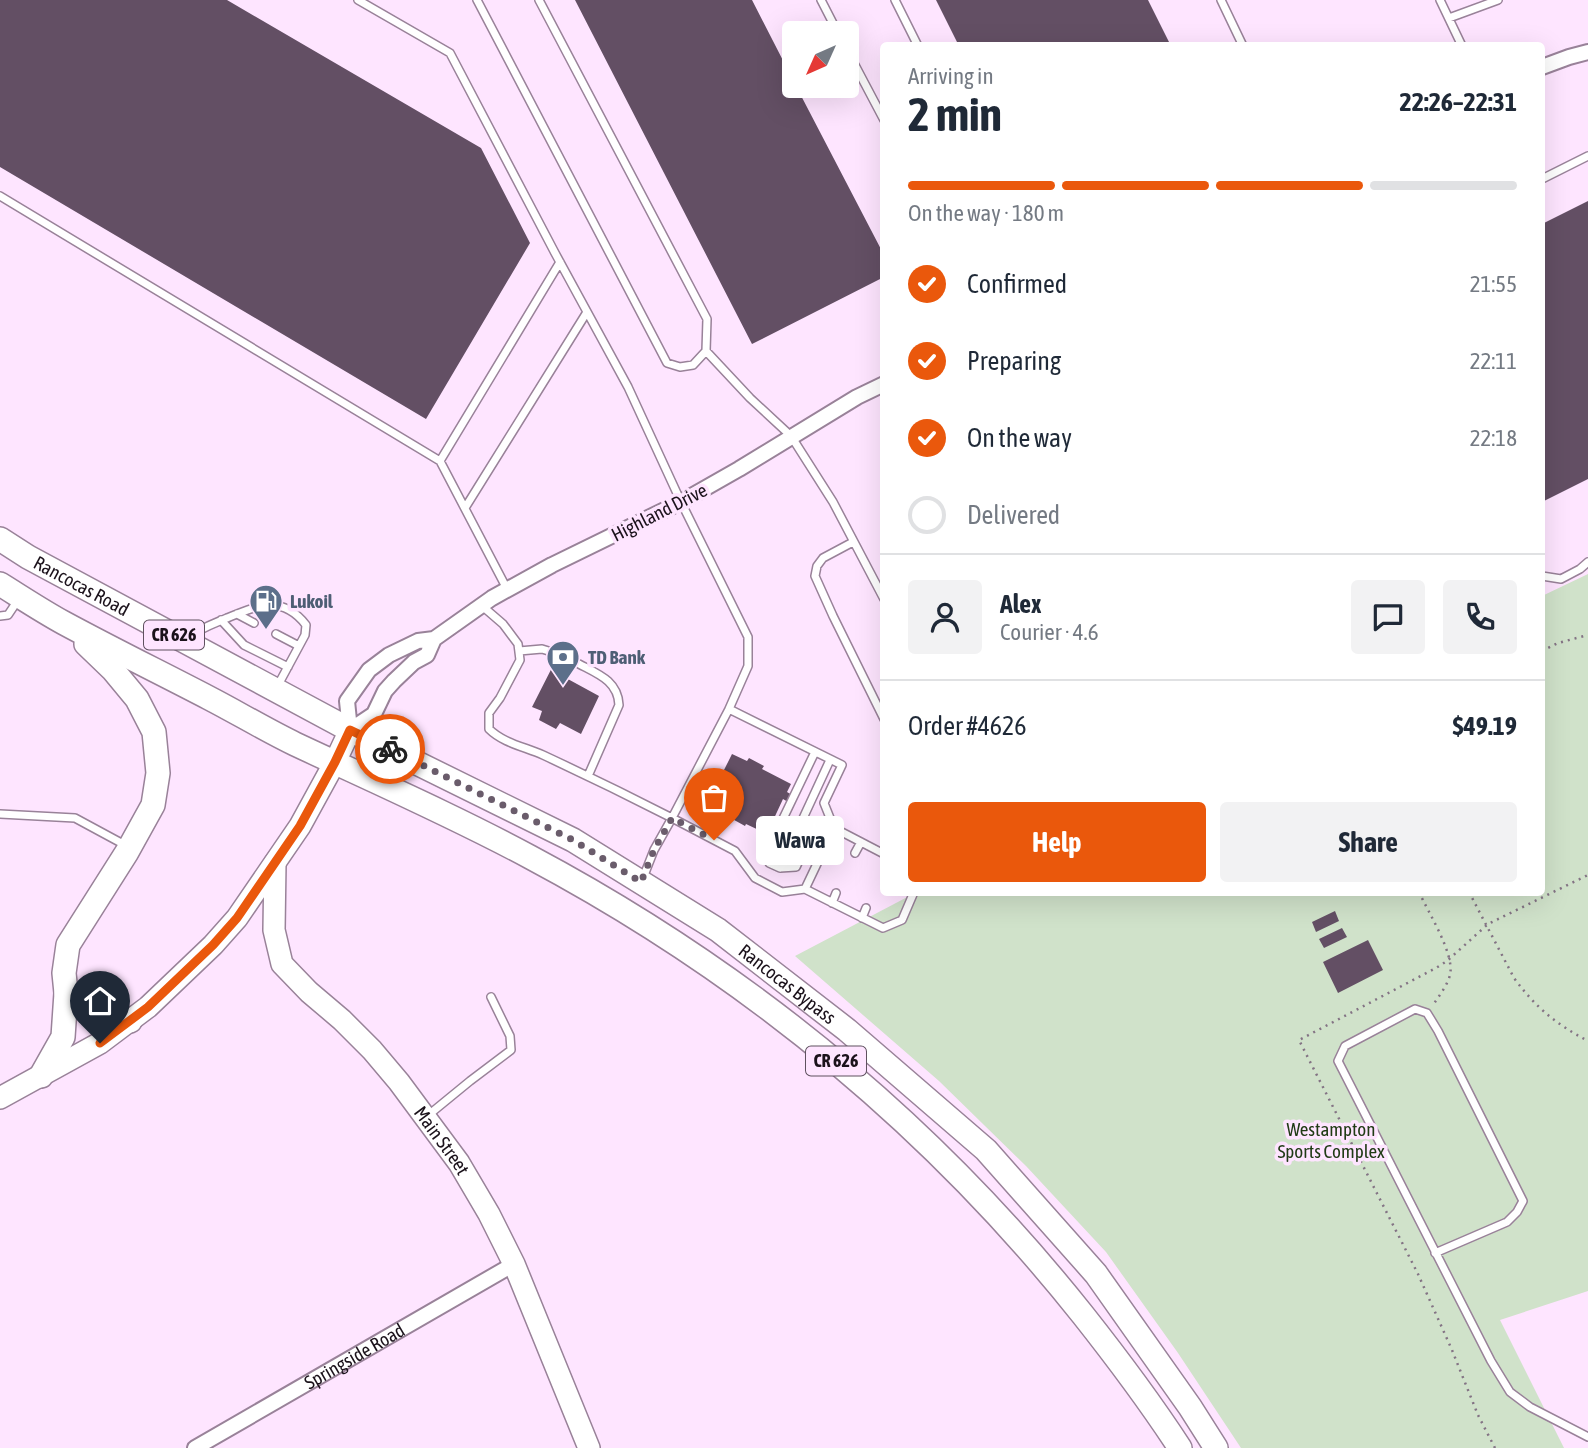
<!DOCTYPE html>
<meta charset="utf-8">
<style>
body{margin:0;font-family:"Asap Condensed",sans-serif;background:#f2f2f3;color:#1f2937;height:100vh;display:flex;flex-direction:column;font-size:26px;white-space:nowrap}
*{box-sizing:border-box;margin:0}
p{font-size:23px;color:#747a83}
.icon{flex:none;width:38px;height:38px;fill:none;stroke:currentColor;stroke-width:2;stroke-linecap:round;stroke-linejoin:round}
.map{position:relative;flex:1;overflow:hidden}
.sheet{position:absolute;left:880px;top:42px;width:665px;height:854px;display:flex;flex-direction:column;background:#fff;border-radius:7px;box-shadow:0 7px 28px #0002}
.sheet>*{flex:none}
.needle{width:46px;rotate:225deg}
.controls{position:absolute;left:782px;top:21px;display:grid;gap:14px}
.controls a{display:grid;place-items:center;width:77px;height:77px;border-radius:7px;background:#fff;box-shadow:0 7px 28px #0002;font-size:35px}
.pin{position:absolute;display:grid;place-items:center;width:60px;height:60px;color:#fff;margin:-72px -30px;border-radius:50% 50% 50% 0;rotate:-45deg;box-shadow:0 0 7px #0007}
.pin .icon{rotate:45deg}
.courier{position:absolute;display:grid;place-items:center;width:70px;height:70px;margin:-35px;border:5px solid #ea580c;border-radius:50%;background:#fff;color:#222;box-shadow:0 2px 9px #0007}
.bubble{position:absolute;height:49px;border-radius:7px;background:#fff;box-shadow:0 7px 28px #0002;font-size:23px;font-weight:700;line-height:49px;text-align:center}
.head em{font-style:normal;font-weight:700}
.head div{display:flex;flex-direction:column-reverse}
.head{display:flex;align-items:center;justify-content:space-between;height:119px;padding:0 28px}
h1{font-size:46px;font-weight:700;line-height:52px}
.bar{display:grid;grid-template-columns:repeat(4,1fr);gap:10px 7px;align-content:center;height:84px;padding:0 28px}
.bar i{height:9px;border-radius:5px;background:#e0e1e3}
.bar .on{background:#ea580c}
.bar p{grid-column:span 4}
.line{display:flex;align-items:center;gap:18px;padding:0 28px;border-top:2px solid #e0e1e3}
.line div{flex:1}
.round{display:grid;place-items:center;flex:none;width:74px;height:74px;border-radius:7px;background:#f2f2f3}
ol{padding:0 28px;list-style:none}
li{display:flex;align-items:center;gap:21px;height:77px}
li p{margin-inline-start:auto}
li .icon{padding:7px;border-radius:50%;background:#ea580c;color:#fff;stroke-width:4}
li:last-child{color:#747a83}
li i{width:38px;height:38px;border:4px solid #e0e1e3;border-radius:50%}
.cta{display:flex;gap:14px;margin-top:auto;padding:14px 28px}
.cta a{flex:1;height:80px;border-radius:7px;background:#ea580c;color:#fff;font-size:28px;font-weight:700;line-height:80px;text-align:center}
.cta a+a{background:#f2f2f3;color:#1f2937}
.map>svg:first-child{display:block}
.green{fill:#d0e2ca}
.building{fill:#634f64}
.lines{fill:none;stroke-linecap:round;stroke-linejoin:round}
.lane-casing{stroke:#998299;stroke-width:10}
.street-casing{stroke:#998299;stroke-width:18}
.secondary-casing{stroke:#998299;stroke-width:24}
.primary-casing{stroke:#998299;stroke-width:26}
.path{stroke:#837384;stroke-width:2.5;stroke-dasharray:2 5;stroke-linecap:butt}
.lane{stroke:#fff;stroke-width:7}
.street{stroke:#fff;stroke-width:14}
.secondary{stroke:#fff;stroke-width:21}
.primary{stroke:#fff;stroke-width:23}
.done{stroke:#6a5c6b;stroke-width:7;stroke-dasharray:0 12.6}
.route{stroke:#ea580c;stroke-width:9}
.labels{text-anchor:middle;stroke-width:7;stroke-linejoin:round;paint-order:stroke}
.shield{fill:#fee5ff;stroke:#5f515f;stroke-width:2}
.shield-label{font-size:18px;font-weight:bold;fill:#1b121b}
.street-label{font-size:19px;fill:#1b121b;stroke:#fee5ff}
.service-label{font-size:19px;font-weight:bold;fill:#4e5e75;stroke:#fee5ff;text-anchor:start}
.park-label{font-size:19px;fill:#203b15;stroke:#fee5ff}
</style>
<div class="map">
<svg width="1588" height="1448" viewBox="0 0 1588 1448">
<rect width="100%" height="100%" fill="#fee5ff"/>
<path class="green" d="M1588,574V1291L1500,1320L1564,1448H1241L1178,1353L1106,1252L1026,1166L939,1081L795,956L915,893L1542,892V596Z"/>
<path class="building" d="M0,0H227L481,148L530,243L426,419L0,167Z
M575,0H752L794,82V86H796L884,255V277L752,344Z
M936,0H1148L1171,46H959Z
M1588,201V479L1542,502V224Z
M564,644L576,651L566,678L599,696L581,734L560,723L556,729L539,720L542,711L532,707Z
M732,754L747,761L749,758L764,766L762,769L791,784L787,792L792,795L788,802L783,799L770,827H768L765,833L746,824L745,826L727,816L728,814L707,804Z
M1335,911L1339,921L1316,932L1312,922Z
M1342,928L1347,937L1324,948L1319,939Z
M1368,940L1383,970L1338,993L1323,962Z"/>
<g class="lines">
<defs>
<path id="lane" d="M358,0L450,53L555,253L628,387L681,502L748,637V666L729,709L842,765L824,803L834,828L805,889L782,892L755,878L735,851L672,818L729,709
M477,0L667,363L680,367L693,365L706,351L707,319L539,0
M821,0L838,33
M895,0L918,46
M1221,0L1243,46
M1440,0L1462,46
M1449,18L1498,0
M847,50L884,120
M1542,179L1588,156
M0,196L440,461L560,262
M706,351L750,398L791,436L833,502L884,599
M440,461L507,589
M465,508L587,312
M853,542L823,558L817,566L815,576L833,616L884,719
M1542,576L1561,579L1580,569L1588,562
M481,605L503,624L518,644L520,660L500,698L489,713V729C503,743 525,747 543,755C586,775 629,796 672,818L654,850L643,878
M237,614L254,623
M0,616L8,615L18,600
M221,620L244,645L288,667
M276,634L299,646
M188,638C200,628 213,624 227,618C257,606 282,594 306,625L305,635L277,687
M519,651L542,649L555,653
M579,664C598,674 618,681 619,705L588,776
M0,814L75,818L125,845
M804,817L812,833L796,867L780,868L769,863L766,854L815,752
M834,828L884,854
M855,853L861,842
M780,868L830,760
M805,889L883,928L902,920L914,892
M832,903L836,893
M862,918L866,908
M426,1117L470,1081L511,1050L510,1036L491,997
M1435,1253L1507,1222L1517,1212L1523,1201L1438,1031L1427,1013L1415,1009L1345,1046L1338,1061L1491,1361L1510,1392L1530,1407L1588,1437"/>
<g id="street">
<path d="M1542,67L1569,57L1588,52"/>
<path d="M434,639L427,655L414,662L394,681L385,691L374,714L350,730L347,701L369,670L389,655L418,641L434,639L492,598L552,565L681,502L739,469L857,397L884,384"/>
<path id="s1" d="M195,1448L514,1264"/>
</g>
<g id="secondary">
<path id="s2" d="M275,863L274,930L282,964L309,992L342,1020L372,1050L399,1082L459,1163L489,1214L514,1264L589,1448"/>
<path d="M0,1098L100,1043L148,1007L213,945L237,918L300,826L335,762L350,730"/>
</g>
<g id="primary">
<path id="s3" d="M0,539L28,557L350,730L573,840L718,930L847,1030L986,1150L1096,1274L1190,1407L1216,1448"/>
<path d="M0,584C21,597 42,611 64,623C112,649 161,673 209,698C238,713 266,730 295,744C374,781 454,816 530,857C746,972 931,1124 1083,1315C1117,1358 1150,1402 1180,1448"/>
<path d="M66,993C88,1007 104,1016 130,1021"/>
<path d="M41,1076L63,1037L66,993L64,973L68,945L127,852L153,805L158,773L154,732L137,699L113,670L86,644"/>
</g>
</defs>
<use href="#lane" class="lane-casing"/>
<use href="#street" class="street-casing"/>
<use href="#secondary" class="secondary-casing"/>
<use href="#primary" class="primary-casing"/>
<path class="path" d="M1542,651L1558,643L1588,635
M1419,892C1428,912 1455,954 1450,975C1447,986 1439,996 1433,1005
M1469,892L1514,978C1536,1008 1556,1024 1588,1041
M1495,1448L1478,1415L1452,1350L1418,1274L1299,1040L1436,968L1447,961L1488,924L1588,875"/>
<use href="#lane" class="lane"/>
<use href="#street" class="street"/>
<use href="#secondary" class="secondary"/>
<use href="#primary" class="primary"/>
</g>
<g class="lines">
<path class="done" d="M390,749L573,840L641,882L654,850L672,818L714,840"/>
<path class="route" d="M100,1043L148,1007L213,945L237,918L300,826L335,762L350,730L390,749"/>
</g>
<defs>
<symbol id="fuel-pin" viewBox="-11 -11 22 30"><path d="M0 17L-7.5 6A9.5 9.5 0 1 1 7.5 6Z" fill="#5c6f8a" stroke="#fee5ff"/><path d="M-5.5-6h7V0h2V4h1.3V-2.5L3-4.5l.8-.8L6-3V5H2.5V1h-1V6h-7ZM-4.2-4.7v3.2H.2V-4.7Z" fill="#fff"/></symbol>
<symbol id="bank-pin" viewBox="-11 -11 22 30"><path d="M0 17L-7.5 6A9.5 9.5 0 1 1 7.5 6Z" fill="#5c6f8a" stroke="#fee5ff"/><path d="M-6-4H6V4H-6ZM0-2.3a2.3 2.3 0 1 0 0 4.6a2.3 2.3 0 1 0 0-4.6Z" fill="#fff"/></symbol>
</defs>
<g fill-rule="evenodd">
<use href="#fuel-pin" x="247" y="582" width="38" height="52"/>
<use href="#bank-pin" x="544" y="638" width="38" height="52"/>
</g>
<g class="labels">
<g class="shield">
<rect x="144" y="620.5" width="60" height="29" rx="5"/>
<rect x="806" y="1046.5" width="60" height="29" rx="5"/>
</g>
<g class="shield-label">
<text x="174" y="641">CR 626</text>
<text x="836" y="1067">CR 626</text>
</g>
<g class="street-label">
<text transform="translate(659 512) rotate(-27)" y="7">Highland Drive</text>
<text dy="7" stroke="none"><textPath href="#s3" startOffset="94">Rancocas Road</textPath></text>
<text dy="7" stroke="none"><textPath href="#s3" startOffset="906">Rancocas Bypass</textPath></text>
<text dy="7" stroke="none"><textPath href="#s2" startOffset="341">Main Street</textPath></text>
<text dy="7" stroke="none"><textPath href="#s1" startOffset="184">Springside Road</textPath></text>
</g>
<g class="service-label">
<text x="290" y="608">Lukoil</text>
<text x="588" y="664">TD Bank</text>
</g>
<g class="park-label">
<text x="1331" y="1136">Westampton<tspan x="1331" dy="22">Sports Complex</tspan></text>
</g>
</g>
</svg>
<div class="controls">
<a><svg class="needle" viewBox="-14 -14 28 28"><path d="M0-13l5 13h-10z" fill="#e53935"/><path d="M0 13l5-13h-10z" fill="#747a83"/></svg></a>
</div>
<div class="pin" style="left:714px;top:840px;background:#ea580c"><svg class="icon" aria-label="bag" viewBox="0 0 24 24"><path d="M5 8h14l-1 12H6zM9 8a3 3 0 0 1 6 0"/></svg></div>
<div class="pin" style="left:100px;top:1043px;background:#1f2937"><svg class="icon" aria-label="home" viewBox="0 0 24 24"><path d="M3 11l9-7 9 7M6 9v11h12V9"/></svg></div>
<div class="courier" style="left:390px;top:749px"><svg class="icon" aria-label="bike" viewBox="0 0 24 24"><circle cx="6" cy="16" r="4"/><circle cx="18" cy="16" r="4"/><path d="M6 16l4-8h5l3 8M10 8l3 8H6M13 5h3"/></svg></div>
<div class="bubble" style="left:756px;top:816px;width:88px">Wawa</div>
<section class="sheet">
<div class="head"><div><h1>2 min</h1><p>Arriving in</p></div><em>22:26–22:31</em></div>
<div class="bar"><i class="on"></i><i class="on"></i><i class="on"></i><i></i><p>On the way · 180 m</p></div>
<ol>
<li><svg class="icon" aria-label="check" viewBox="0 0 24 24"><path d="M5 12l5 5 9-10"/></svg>Confirmed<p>21:55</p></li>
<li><svg class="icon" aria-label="check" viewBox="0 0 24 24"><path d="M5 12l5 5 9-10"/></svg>Preparing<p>22:11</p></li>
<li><svg class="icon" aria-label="check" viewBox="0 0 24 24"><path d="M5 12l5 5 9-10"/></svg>On the way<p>22:18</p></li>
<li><i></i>Delivered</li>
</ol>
<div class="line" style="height:126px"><a class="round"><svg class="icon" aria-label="person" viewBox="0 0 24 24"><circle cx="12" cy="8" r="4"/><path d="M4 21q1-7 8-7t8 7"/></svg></a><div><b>Alex</b><p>Courier · 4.6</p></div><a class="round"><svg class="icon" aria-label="chat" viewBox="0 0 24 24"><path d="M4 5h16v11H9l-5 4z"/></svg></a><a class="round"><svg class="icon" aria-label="phone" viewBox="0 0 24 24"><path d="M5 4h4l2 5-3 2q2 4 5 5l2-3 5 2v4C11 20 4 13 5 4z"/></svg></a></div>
<div class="line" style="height:91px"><div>Order #4626</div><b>$49.19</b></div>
<div class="cta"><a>Help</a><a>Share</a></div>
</section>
</div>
